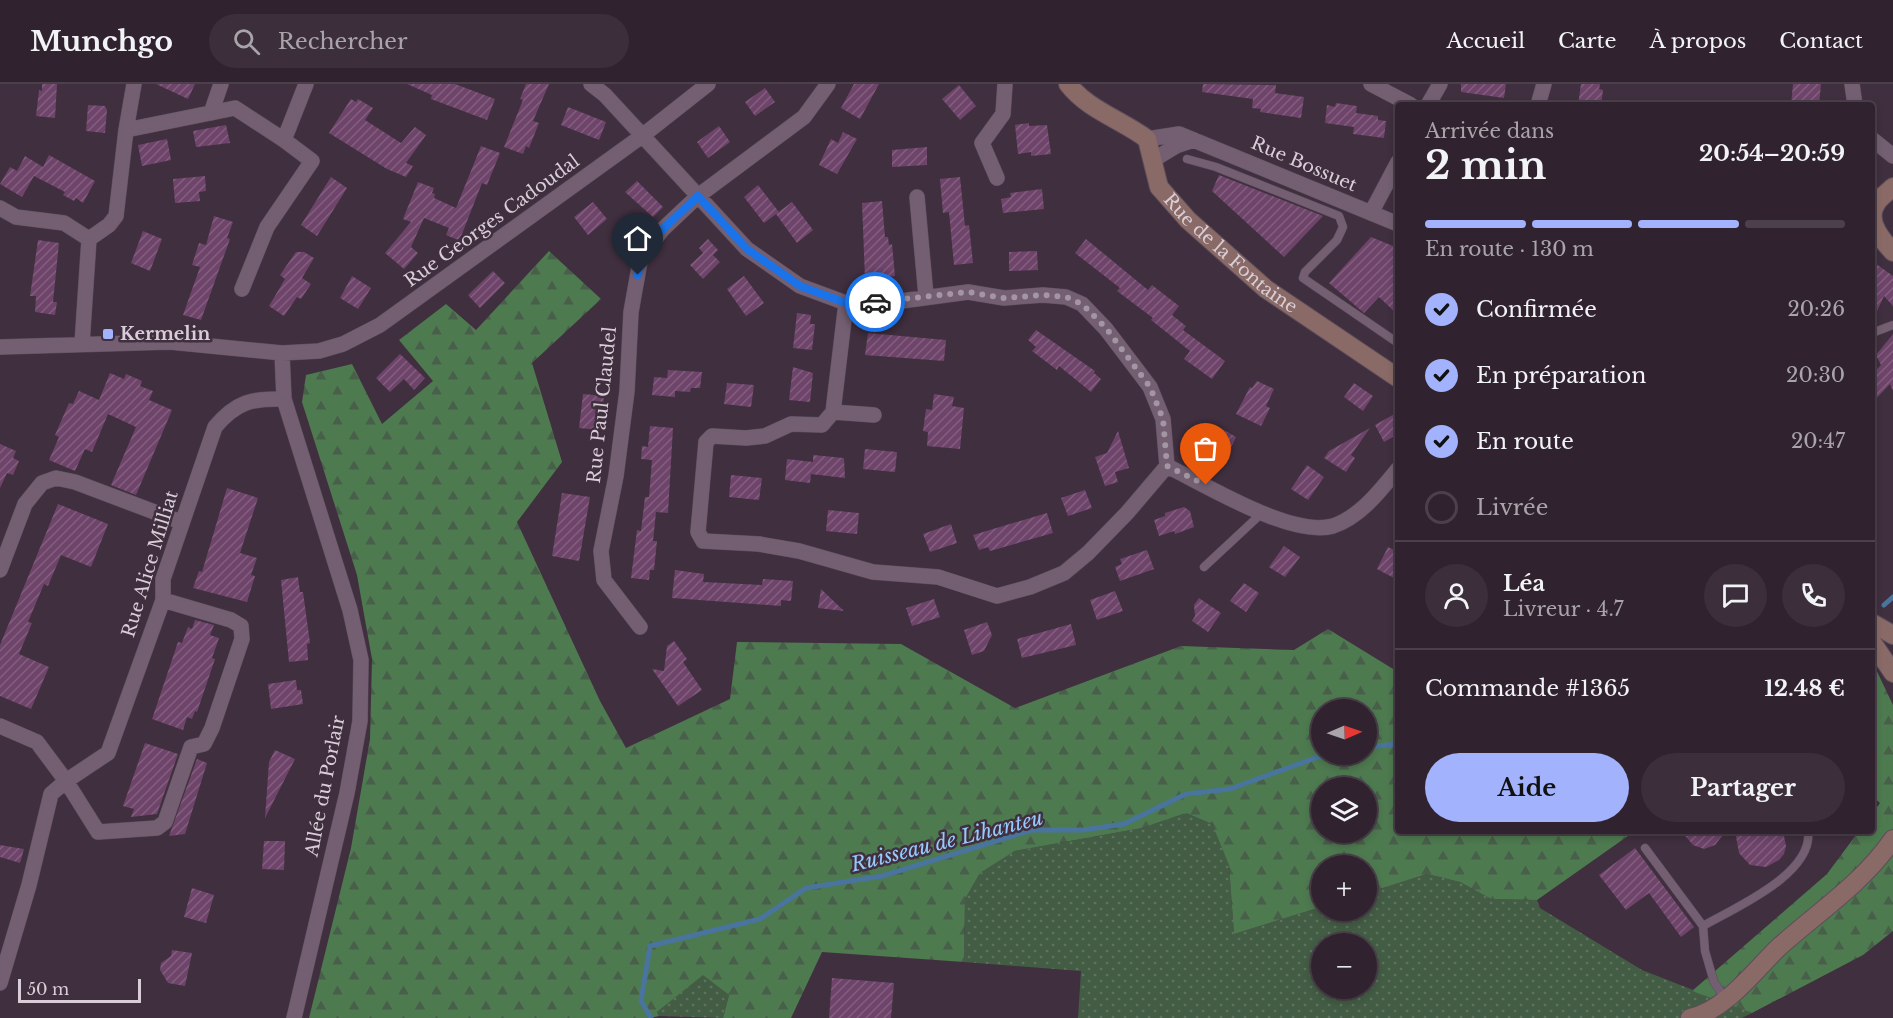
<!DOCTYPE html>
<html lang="fr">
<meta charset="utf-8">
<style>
body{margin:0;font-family:"Libre Baskerville",serif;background:#3c2f3b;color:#f1f3f6;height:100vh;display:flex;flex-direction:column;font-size:22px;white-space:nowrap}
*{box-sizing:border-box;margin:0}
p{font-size:20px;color:#a8a4aa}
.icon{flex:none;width:33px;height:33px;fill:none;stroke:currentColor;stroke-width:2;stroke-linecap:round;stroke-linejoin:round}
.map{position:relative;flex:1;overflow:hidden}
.details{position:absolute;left:1395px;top:18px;width:480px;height:732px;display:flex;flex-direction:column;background:#30232f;border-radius:6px;box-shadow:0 3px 9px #0003,0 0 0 2px #4b404b}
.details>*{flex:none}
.needle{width:39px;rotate:88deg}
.tools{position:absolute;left:1311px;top:615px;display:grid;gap:12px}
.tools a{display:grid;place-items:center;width:66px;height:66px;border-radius:50%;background:#30232f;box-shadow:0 3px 9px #0003,0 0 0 2px #4b404b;font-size:30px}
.scale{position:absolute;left:18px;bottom:15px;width:123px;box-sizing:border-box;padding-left:6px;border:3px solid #d9ced7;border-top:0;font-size:16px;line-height:21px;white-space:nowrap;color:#d9ced7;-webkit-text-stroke:4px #402f3f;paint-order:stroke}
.pin{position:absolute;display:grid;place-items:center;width:51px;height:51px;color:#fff;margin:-62px -26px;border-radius:50% 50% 50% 0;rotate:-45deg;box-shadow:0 0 6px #0007}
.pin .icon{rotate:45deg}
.courier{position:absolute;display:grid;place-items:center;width:60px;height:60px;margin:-30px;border:4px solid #1a73e8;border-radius:50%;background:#fff;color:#222;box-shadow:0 2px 8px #0007}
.overview em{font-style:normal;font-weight:700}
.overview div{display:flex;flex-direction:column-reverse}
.overview{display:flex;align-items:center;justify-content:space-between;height:102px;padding:0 30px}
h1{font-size:39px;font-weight:700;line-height:45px}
.bar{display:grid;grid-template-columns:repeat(4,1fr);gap:9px 6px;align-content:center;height:72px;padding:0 30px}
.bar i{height:8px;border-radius:4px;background:#4b404b}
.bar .current{background:#a2b2fd}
.bar p{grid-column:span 4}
.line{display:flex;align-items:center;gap:15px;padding:0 30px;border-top:2px solid #4b404b}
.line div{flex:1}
.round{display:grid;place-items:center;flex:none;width:63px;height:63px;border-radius:32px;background:#3c2f3b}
ol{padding:0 30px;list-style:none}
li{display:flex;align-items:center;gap:18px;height:66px}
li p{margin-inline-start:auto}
li .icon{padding:6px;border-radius:50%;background:#a2b2fd;color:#111;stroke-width:4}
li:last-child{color:#a8a4aa}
li i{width:33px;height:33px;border:3px solid #4b404b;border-radius:50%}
.button{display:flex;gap:12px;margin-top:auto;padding:12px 30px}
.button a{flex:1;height:69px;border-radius:36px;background:#a2b2fd;color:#111;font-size:24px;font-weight:700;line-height:69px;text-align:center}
.button a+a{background:#3c2f3b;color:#f1f3f6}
header{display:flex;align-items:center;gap:36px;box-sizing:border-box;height:84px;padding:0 30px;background:#30232f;border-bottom:2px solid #4b404b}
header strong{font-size:28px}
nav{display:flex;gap:33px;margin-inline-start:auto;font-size:21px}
.search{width:420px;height:54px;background:#3c2f3b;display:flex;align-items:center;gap:15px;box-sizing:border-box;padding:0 21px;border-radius:33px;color:#a8a4aa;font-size:22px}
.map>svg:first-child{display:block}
.grass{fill:url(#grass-dots);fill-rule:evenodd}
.forest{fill:url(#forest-firs);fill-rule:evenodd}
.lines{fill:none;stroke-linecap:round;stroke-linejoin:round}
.stream{stroke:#49749d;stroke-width:5}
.building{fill:url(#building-hatch)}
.lane-casing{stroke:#5c4e5a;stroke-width:9}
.street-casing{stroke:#5c4e5a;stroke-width:16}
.secondary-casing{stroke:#5c4e5a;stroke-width:20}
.lane{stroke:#735f71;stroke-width:8}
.street{stroke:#735f71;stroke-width:15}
.secondary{stroke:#8a6a67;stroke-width:18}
.done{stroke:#a396a2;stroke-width:6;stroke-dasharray:0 10.8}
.route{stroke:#1a73e8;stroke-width:8}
.poi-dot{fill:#a2b2fd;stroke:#402f3f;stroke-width:2}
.labels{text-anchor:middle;stroke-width:5;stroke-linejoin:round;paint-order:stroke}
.street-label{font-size:18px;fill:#d9ced7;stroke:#402f3f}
.poi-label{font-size:18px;font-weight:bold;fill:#d9ced7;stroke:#402f3f;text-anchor:start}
.water-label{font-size:20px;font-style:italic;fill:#97c9fb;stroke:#402f3f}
</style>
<header>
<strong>Munchgo</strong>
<div class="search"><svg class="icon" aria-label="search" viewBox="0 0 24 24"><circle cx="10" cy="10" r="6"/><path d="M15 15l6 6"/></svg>Rechercher</div>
<nav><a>Accueil</a><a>Carte</a><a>À propos</a><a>Contact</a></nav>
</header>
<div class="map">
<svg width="1893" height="934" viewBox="0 0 1893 934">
<defs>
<pattern id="grass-dots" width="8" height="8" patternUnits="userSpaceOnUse" patternTransform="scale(1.5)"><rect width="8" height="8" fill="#435c44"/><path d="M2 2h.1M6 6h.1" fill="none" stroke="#5e725e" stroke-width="1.8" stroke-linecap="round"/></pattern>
<pattern id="forest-firs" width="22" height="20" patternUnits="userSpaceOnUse" patternTransform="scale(1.5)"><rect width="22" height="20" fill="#4e7a50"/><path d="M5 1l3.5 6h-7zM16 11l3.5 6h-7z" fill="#485f49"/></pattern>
<pattern id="building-hatch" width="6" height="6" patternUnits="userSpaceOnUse" patternTransform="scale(1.5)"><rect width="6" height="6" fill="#6e446b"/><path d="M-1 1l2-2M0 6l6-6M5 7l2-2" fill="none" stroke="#825e7f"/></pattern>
</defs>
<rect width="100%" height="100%" fill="#402f3f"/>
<path class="grass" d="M1186,729L1212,740L1229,780L1234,850L1321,823L1322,826H1366L1367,809L1427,790L1460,798L1491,815L1537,816L1540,824L1642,886L1752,929L1742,934H1078L1081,887L964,878L965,815L980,789L1015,767L1142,744ZM1322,860H1366V904H1322Z
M703,890L729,911L723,934L659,932L657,928Z"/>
<path class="forest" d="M549,167L601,215L532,279L562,378L517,438L600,617L626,664L730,615L737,558L901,560L1015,624L1181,562L1294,566L1328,545L1398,588V747H1635L1537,816L1491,815L1460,798L1427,790L1367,809L1366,782H1322L1321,823L1234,850L1229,781L1212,740L1186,729L1142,744L1015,767L980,789L965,815L964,878L822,868L791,934H723L729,911L703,891L657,928L659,932L650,934H309L351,764L370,655L372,575L357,491L302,318L306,291L352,280L382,340L433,297L399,256L446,220L476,246ZM1322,626H1366V670H1322ZM1322,704H1366V748H1322Z
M1872,577L1893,621V847L1863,871L1752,929L1692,907L1827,790L1859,747H1872V730L1880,719L1872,712Z"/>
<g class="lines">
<path class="stream" d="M1884,521L1893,513
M1366,663L1398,660
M651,934L641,917L650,862L760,835L806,804L882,792L1032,746H1083L1124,740L1186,710L1230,705L1326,670"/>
</g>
<path class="building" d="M42,0H57L55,34L36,32L39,6L42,7Z
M156,0H195L188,15Z
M407,0H455L495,15L487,36L431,15L432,11Z
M526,0H549L533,37L539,39L529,64L526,62L523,70L504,63L523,16L520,15Z
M854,0H879L860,35L841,24Z
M1203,0L1276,1L1275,9L1304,13L1301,34L1260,28L1261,25L1252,24L1253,15L1202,8Z
M1461,0H1506L1504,14L1461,8Z
M1581,0H1600L1599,5L1603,6L1601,21H1578Z
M1793,0H1821L1819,21H1791Z
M959,1L976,22L960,36L942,15Z
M765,4L775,18L755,32L745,18Z
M351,15L356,18L358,15L373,24L365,36L401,59L415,43L426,51L406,79L413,82L406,93L387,85L329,49Z
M1336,19L1357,22L1356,29L1378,32V36L1386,37L1384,54L1353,50L1354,43L1325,39L1327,21L1335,23Z
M88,21L105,22L107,26L105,49L86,47Z
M568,23L606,38L599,56L561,41Z
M1029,39V42L1047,41L1051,70L1031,72V68L1018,70L1015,41Z
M226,41L230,59L196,63L193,47Z
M719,42L730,58L708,74L697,58Z
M843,48L857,55L837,90L819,81L831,55L838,59Z
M167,55L171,76L142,82L138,61Z
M481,62L500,69L487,101L482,99L462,150L458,156L446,151L449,144L424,134L411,163L418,169L404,185L385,169L411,138L403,135L418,98L434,104L432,109L435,110L434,114L456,124Z
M927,63V81L892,83V66Z
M49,71L95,97L83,119L76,114L74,117L63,111L65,108L34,92L22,113L0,100L10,83L17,87L25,72L43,83Z
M1219,91L1323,132L1284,173L1212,107Z
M205,92L206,107L199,108L200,117L175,119L173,95Z
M331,93L347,104L317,152L301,141Z
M960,93L965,142L969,141L973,179L954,181L949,128L943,129L940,95Z
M637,97L663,123L653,133L625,108Z
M758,101L779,128L764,139L744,113Z
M1042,105L1044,125L1003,129L1001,115L1011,113L1010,109Z
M882,117L885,153H888L889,161L892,160L895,192L865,195L862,119Z
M593,118L607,135L588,151L574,133Z
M792,118L813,146L797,159L776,130Z
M214,132L233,138L227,154L230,155L201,236L183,231L200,183L192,181L199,159L206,161Z
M143,147L162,155L150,187L131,179Z
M1371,153L1398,164V231L1379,213L1364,229L1329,199Z
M708,155L718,166L713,171L720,178L703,195L690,181L703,169L699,164Z
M1086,155L1148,206L1152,201L1179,222L1172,231L1186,242L1183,246L1225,277L1212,295L1184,275L1190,267L1151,236L1153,234L1117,207L1120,204L1075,169Z
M38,156L59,159L53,218H57L55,231L35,228L36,212H30Z
M1037,167L1038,186L1009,187V168Z
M296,168H304L314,174L302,194L311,200L301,215L297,213L284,232L269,222L285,195L280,191Z
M1872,177L1893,192V222L1884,212L1872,238Z
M493,187L505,199L480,224L468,211Z
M352,192L371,204L358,225L340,214Z
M744,192L764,219L746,232L727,205Z
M797,229L811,231L810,240H815L812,266L793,264Z
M1036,246L1095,287L1094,289L1101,295L1091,308L1059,282L1057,286L1032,267L1036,263L1028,256Z
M868,249L946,256L944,277L865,271Z
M1893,250V307L1890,300L1872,319V290L1881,281L1876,271Z
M400,270L425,294L414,306L404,295L390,308L376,294Z
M793,283L813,289L810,318L789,316Z
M668,286L702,288L700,304H691L690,308L675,307V313L652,311L654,293L667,294Z
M110,289L124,295L126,290L142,297L140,302L153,307L149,316L172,326L136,411L111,401L136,343L108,330L92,368L85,365L75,387L49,376L59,353L55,351L69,319L73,320L79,307L99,316Z
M1257,297L1274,305L1266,322L1270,324L1261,342L1236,330L1250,303L1252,304Z
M727,299L754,301L751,323L724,320Z
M1354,299L1373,312L1363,327L1344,313Z
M583,310L604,312L600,346L579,344Z
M934,310L954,313L952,322L964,324L960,365L927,362L928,348L923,347L926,325L932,326Z
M1398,328V350L1384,358L1375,341Z
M650,342L673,344L668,429L656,428L653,457H657L654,486H650L649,496L631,494L637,446L641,447L645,413H649L652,376L641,375L642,362L648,363Z
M1219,343L1236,353L1223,380L1203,368Z
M1370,344L1351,371L1355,374L1346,388L1324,374L1329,367Z
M1118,347L1129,384L1115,388L1118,398L1105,402L1095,373L1107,369Z
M0,360L16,367L13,374L19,377L13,391L7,389L0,404Z
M865,365L897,368L895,388L863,385Z
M813,371L844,374L845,394L811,390L810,399L785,396L787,375L813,378Z
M1307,381L1324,393L1308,416L1291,405Z
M731,391L762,394L759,416L729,413Z
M227,404L258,414L240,469L257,474L251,491L255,492L247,518L193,504L199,487L202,488Z
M1085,406L1092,424L1068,432L1061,414Z
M562,409L590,413L579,477L552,472Z
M58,420L108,440L91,483L61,471L48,502L44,500L28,538L32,539L19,570L49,583L31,625L0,612V561Z
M1184,423L1190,427L1194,443L1175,450L1174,447L1159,452L1154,436L1165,432V429Z
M828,426L859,429L857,450L826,447Z
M1047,429L1053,449L990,467L988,463L979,466L973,451Z
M951,440L957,459L930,468L923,450Z
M1284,462L1300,473L1285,493L1269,483Z
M1388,463L1398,468V487L1394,494L1377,485Z
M1147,466L1154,485L1120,497L1115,483L1122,480L1120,475Z
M675,486L704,490L703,498L762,501L763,495L793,497L791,517L781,516V522L672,514Z
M298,493L300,508H303L310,559L307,560L308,576L289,578L281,496Z
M1244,499L1259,509L1246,528L1230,517Z
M821,505L844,527L818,524Z
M1115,507L1123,527L1097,536L1090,516Z
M1199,514L1221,529L1208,548L1192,537L1195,532L1194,521Z
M934,515L940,533L912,542L906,524Z
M195,536L214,541L210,551L219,554L212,574L215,575L197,628L195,627L192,635L187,633L183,646L152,635L178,558L182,559L188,543L192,545Z
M987,538L992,551L984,567L972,571L964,546Z
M1071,540L1076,561L1022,574L1017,555Z
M674,557L687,575L683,578L702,606L678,622L652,585L664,587L667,562Z
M296,596L297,606H301L303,620L271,625L268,600Z
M145,659L178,670L157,730L131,733L134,725L123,722Z
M275,666L295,675L265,734L269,678Z
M197,675L207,679L185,750L169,752Z
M1681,747H1726L1715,761L1704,765L1693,761Z
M1735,747H1783L1786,762L1784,770L1779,776L1766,783L1750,781L1739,769Z
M264,757H285L284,786L262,785Z
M0,761L24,765L20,779L0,773Z
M1635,764L1694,843L1681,853L1649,809L1626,826L1599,791Z
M192,804L214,811L206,839L184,833Z
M172,866L192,869L185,902L168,899L160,886L161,879L171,872Z
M832,894L894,899L891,934H829Z"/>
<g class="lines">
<defs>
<path id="lane" d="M1187,75L1216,83L1339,132L1343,143L1337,156L1305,188L1303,194L1398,259
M1872,249L1893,241
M1204,483L1262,429
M1645,764L1703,842L1705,867L1714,898L1725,914
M1703,842C1734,824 1814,790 1808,747"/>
<path id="street" d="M591,0L605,11L747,165L800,202L846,219L894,218L968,208L1004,214L1043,211L1066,213L1082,220L1106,245L1150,303L1163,335L1167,382C1206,401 1292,454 1333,442C1360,433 1380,407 1398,385
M1371,0L1411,21
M1852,0L1855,21
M1428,21L1440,0
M1538,21L1544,0
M211,29L221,0
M126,46L235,24L284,56
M1147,55L1179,50L1398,140
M1872,55L1893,72
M1153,76L1176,62L1194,56
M997,94L982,59L1003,30L1005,0
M917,113L926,212
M0,124L16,133L64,139L89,155L82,260
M1371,129L1398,78
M89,155L109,141L116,132L126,46L134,0
M242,205L267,143L312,77L284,56L306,0
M0,263L170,258L282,269L319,267L343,260L380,241L642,52L708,0
M282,269L284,315L350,526L361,576L360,637L347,709L294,934
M833,328L846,219
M874,331L833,328L822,341L791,340L765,352L746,354L712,352L706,358L698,448L703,457L759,460L799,467L873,488L938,493L997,512L1030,503L1064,489L1088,469L1127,429L1167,382
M0,486L25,420L42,399L56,394L75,398L181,438
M640,543L604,496L601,467L616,392L627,307L631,228L641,172L663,145L698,112L804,33L828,0
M0,642L37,658L66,697L108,669L163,516V495L215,343C236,318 252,314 284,315
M0,899L29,801L51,710L66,697L98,748L157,744L165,738L191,663L204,660L212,644L242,555L241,542L231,536L163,516"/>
<g id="secondary">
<path id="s1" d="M1068,0C1088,26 1122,36 1147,55L1159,103L1188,136L1266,205L1398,294"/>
<path d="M1893,103C1888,108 1879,114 1876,120C1865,137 1882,156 1893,168"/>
<path d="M1872,539L1893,551"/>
<path d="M1872,558L1893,589"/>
<path d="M1690,934C1726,926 1754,887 1779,863C1818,828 1863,799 1893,755"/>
</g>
</defs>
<use href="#lane" class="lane-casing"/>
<use href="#street" class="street-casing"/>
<use href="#secondary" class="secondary-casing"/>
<use href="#lane" class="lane"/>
<use href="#street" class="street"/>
<use href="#secondary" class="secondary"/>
</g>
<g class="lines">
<path class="done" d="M875,218L968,208L1004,214L1043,211L1066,213L1082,220L1106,244L1150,303L1163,335L1167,382L1206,401"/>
<path class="route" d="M638,191L641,172L663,145L698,112L747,165L800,202L846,219L875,218"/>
</g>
<rect class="poi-dot" x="102" y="244" width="12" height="12" rx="3"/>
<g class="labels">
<g class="street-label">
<text transform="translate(1304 80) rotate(23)" y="6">Rue Bossuet</text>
<text transform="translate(492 137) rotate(-36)" y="6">Rue Georges Cadoudal</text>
<text dy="6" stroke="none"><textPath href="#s1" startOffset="244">Rue de la Fontaine</textPath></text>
<text transform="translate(602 321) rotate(-84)" y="6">Rue Paul Claudel</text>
<text transform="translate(150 480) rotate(-73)" y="6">Rue Alice Milliat</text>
<text transform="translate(325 702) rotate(-79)" y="6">Allée du Porlair</text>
</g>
<g class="poi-label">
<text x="120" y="256">Kermelin</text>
</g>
<g class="water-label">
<text transform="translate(947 757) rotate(-14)" y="7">Ruisseau de Lihanteu</text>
</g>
</g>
</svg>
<div class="tools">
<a><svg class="needle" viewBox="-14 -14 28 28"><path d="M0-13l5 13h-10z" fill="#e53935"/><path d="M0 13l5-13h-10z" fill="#a8a4aa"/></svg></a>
<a><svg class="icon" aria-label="layers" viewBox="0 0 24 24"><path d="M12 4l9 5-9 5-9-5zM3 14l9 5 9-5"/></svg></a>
<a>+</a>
<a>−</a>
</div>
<div class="scale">50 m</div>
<div class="pin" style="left:1206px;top:401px;background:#ea580c"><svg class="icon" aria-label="bag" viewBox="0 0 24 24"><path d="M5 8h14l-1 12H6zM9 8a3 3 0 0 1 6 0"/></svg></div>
<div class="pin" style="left:638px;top:191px;background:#1f2937"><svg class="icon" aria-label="home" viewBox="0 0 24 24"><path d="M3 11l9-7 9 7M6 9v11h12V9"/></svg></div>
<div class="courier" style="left:875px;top:218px"><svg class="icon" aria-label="car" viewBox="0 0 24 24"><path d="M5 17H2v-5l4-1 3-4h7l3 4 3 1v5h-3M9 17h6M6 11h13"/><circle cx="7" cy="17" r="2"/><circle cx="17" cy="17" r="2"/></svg></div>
<section class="details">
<div class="overview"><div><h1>2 min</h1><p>Arrivée dans</p></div><em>20:54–20:59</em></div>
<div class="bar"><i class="current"></i><i class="current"></i><i class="current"></i><i></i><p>En route · 130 m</p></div>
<ol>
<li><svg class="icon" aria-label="check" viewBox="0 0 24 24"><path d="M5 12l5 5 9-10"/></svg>Confirmée<p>20:26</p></li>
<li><svg class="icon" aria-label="check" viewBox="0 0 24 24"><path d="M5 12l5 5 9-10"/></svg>En préparation<p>20:30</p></li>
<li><svg class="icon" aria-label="check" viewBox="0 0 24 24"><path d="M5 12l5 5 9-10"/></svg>En route<p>20:47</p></li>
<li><i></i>Livrée</li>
</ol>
<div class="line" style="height:108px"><a class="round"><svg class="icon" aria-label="person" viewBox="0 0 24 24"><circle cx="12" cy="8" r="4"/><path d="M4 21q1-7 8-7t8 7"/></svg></a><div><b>Léa</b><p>Livreur · 4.7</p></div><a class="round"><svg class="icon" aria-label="chat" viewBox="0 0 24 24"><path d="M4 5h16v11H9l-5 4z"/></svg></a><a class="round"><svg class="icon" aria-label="phone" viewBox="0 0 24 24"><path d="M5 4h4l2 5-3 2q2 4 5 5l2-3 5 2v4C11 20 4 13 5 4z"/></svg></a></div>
<div class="line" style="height:78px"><div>Commande #1365</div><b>12.48 €</b></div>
<div class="button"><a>Aide</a><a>Partager</a></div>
</section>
</div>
